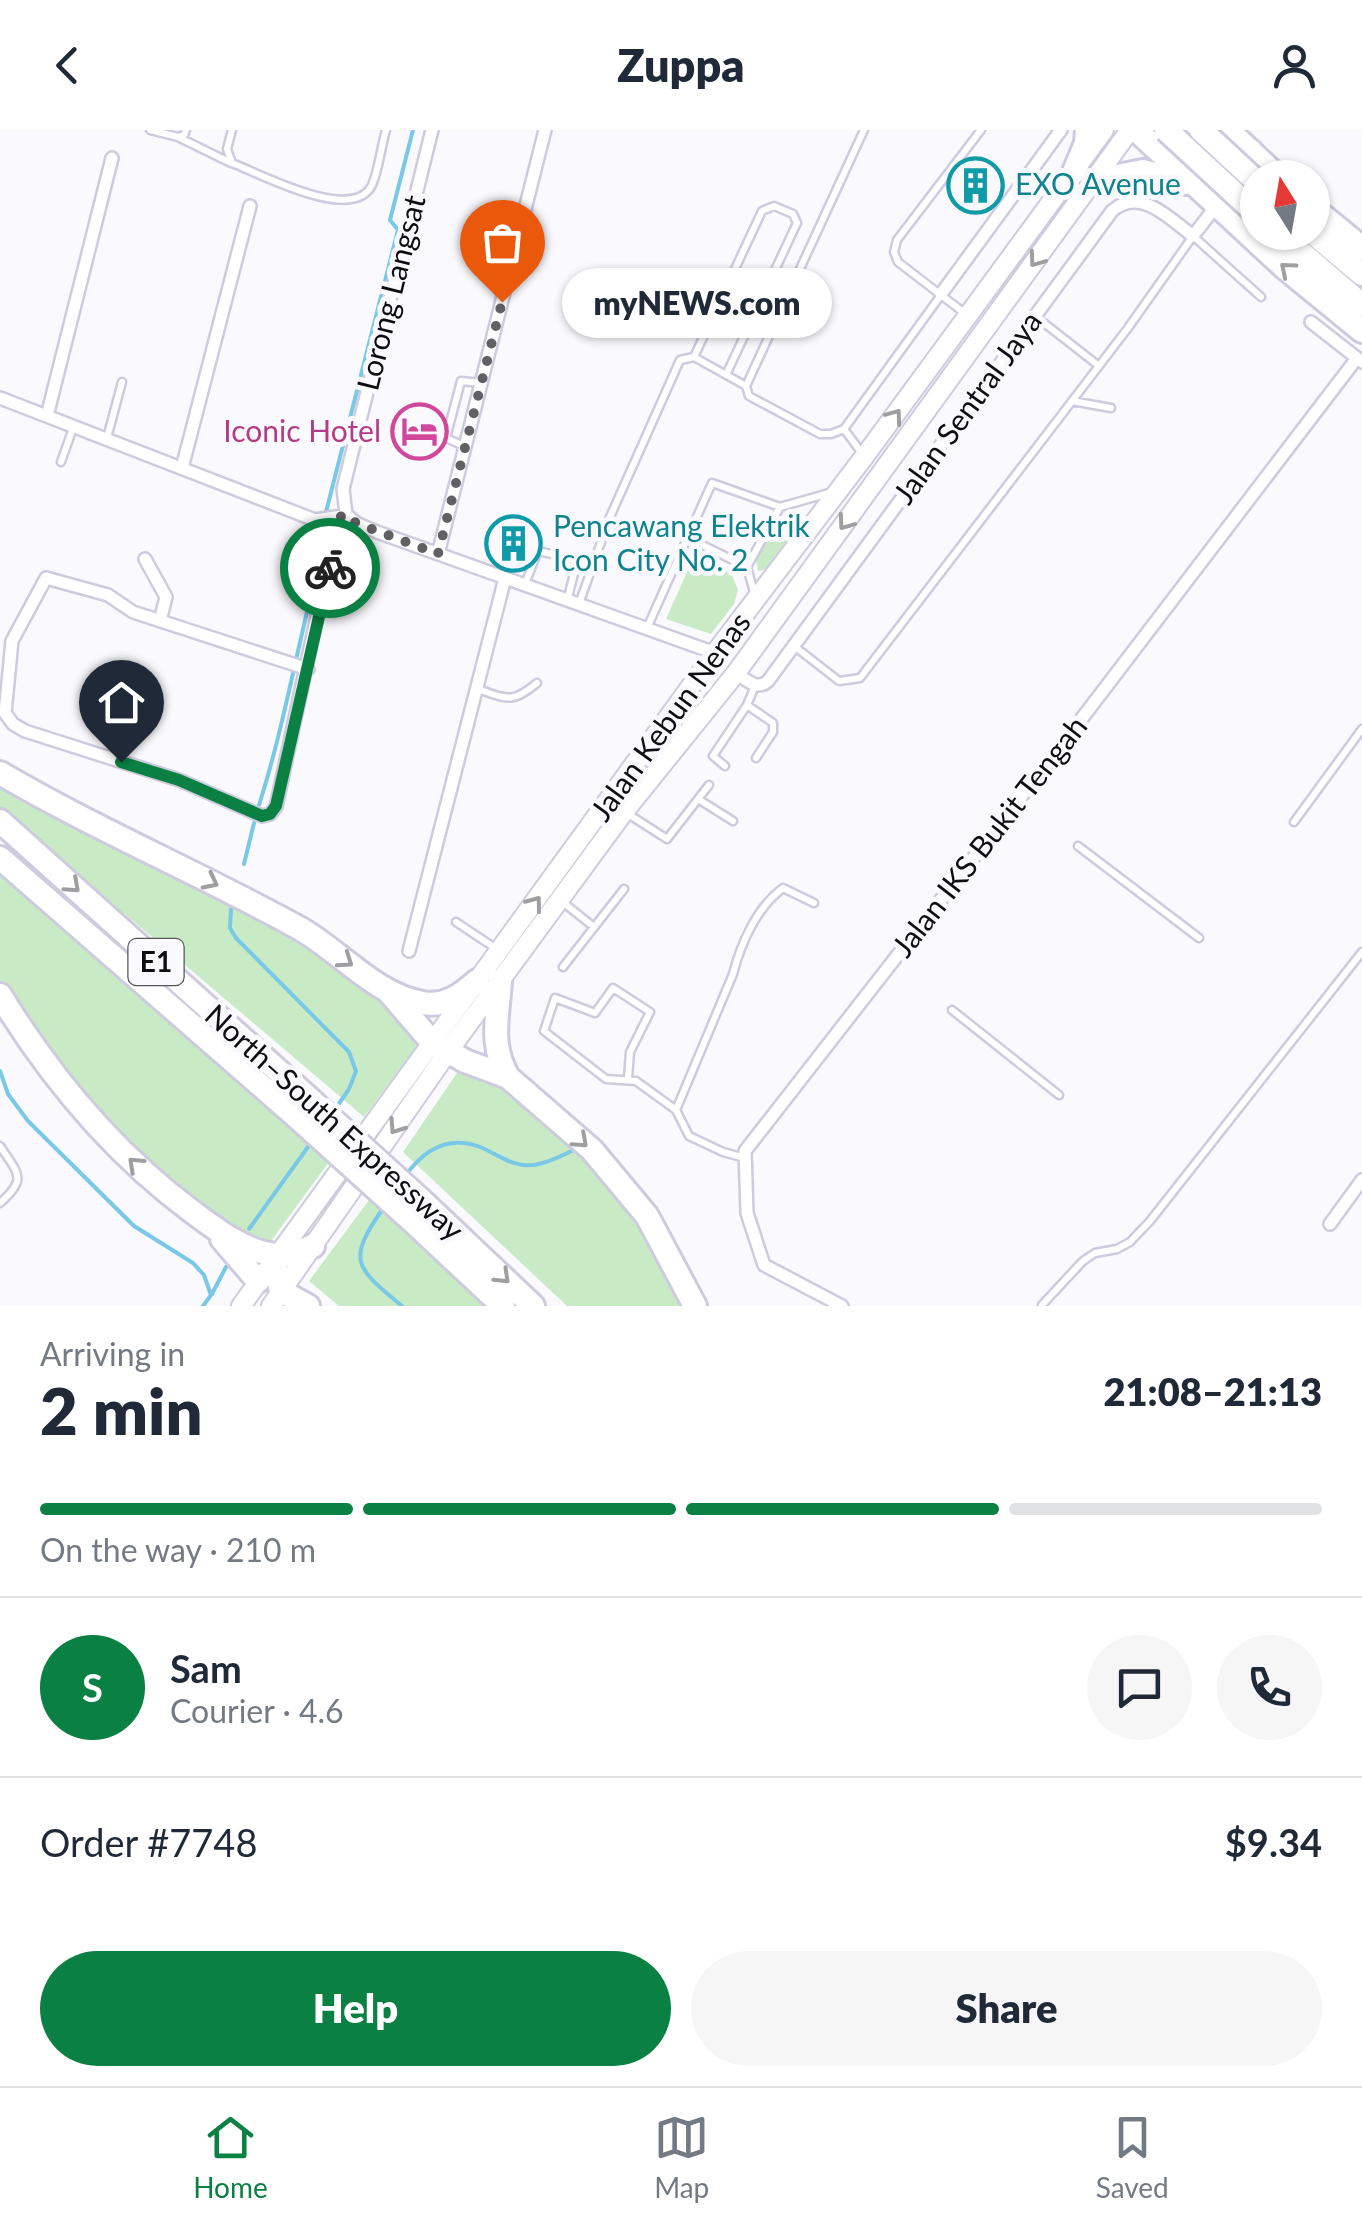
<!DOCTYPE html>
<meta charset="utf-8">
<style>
body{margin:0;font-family:Lato,sans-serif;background:#f6f6f7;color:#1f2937;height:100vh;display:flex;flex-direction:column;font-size:38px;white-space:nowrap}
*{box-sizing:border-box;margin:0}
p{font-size:32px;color:#747a83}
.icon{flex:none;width:55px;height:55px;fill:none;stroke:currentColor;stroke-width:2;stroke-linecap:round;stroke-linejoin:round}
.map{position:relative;height:1176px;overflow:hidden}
.sheet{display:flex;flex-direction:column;background:#fff;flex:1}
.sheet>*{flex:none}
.needle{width:65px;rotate:349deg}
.fabs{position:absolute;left:1240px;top:30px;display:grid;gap:20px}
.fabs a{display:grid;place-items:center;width:90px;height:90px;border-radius:50%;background:#fff;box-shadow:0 2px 8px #0004;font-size:50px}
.pin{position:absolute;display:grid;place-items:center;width:85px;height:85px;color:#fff;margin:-102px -42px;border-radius:50% 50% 50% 0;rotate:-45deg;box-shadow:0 0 10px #0007}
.pin .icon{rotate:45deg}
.courier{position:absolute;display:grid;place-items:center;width:100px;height:100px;margin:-50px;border:8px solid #0b8043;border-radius:50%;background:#fff;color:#222;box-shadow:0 2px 12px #0007}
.bubble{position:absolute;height:70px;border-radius:35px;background:#fff;box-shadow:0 2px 8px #0004;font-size:32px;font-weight:800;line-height:70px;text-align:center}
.summary em{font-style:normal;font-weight:800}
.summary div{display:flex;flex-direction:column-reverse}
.summary{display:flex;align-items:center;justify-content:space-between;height:170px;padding:0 40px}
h1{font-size:65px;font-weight:800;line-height:75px}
.bar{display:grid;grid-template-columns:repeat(4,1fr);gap:15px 10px;align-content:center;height:120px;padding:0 40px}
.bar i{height:12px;border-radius:8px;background:#e0e1e3}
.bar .on{background:#0b8043}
.bar p{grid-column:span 4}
.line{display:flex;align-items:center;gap:25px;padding:0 40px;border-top:2px solid #e0e1e3}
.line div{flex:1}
.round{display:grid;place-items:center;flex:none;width:105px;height:105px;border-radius:52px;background:#f6f6f7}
.cta{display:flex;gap:20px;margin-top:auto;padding:20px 40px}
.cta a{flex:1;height:115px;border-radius:60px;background:#0b8043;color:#fff;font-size:40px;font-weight:800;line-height:115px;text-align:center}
.cta a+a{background:#f6f6f7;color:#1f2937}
header{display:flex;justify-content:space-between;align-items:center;height:130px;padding:0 40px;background:#fff;font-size:45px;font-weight:800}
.tabs{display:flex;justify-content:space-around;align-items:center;height:140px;border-top:2px solid #e0e1e3;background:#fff;font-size:28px;color:#747a83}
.tabs a{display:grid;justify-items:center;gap:5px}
.tabs .on{color:#0b8043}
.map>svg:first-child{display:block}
.green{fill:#c8ebc5}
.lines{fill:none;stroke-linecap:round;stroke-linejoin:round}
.stream{stroke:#7ac8e8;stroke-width:4}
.lane-casing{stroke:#cecbdf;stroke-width:11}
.street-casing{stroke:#cecbdf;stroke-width:16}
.primary-casing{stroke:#cecbdf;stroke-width:22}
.highway-casing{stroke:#cecbdf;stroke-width:28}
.lane{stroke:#fff;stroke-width:6}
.street{stroke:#fff;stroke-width:11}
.primary{stroke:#fff;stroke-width:18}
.highway{stroke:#fff;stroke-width:22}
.highway-bridge-casing{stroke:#cecbdf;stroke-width:28;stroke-linecap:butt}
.highway-bridge{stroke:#fff;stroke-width:22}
.oneway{stroke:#9f9ea1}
.done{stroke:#616065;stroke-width:10;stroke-dasharray:0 18}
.route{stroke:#0b8043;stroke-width:12}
.labels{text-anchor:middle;stroke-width:10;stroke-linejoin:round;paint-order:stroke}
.shield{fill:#faf9fd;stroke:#555459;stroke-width:2.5}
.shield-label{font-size:28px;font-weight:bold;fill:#0e0d13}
.culture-label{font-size:30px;fill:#0d838f;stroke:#faf9fd;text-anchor:start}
.street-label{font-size:30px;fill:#0e0d13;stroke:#faf9fd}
.hotel-label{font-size:30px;fill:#b23c85;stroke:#faf9fd;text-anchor:end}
</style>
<header><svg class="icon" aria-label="back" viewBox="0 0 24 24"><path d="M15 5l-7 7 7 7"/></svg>Zuppa<svg class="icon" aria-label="person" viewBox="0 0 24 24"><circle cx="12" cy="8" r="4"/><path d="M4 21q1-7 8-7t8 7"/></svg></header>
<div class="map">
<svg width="1362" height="1176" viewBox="0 0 1362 1176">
<rect width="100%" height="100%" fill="#faf9fd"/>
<path class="green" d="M800,384L803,390L767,439L758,441L756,429L773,395Z
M695,424L731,443L738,460L734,474L711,504L666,489Z
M0,653L28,671C91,703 415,853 416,917L364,987L0,678Z
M0,746L332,1028L268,1115L242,1108L121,1013L73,962L0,854Z
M459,940L507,959L547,987L649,1099L687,1176H567L403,1022Z
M372,1066L484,1176H339L309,1151Z"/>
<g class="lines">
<path class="stream" d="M259,675C278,616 290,555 304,495C312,458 324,420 326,382L398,100L390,90L413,0
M244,734L254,693
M231,779L230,798L236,808L349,922L356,941L349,959L336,978
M0,941L8,964L28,991L134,1096L193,1133L204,1145L211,1165L203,1176
M406,1045C424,1020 448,1005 480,1017C495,1023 506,1033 523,1035C542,1037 560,1026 576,1019
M384,1077C346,1131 355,1137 402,1176
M249,1099L313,1010
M212,1164L226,1137"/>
<defs>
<path id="lane" d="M150,0L178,7L184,5L186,0
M232,0L227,19L232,33C261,44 353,94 372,55C379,39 381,17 386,0
M178,7L231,33
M967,185L898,132L894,122L897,110L981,0
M1044,193L1099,236
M694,227L762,81L774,76L793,84L797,93L726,245
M1072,271L1111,278
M844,299L831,304H820L749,266L746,256L864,0
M844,299L941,165
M844,299L864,326
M107,308L122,252
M464,316L446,308L461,251L481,253
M61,332L73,298
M688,408L747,437
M525,454L538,421L574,429L576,436L567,471
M755,466L747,437L780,377
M579,474L610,387L680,230L694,227L746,256
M647,498L712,353L780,377L829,363
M794,516L839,551L860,548L1128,198L1193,106L1261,167
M755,556L747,575L773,593V602L756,628
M478,559C507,569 512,574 537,553
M116,593C128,607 128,614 121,630
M725,636L713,626L747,575
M698,669L733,691
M625,682L667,709L709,655
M1294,692L1362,599
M1078,716L1199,808
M560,770L594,797
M456,792L498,820
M563,837L624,759
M952,880L1059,965
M628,948L630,922L650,882L613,858L595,883L555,868L544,901L606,949L636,951L676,980
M0,1016C18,1044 28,1048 0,1073
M745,1028L723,1022L689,1006L676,980L733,844C741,813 757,777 783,758L814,773
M1042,1175L1083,1131L1095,1123L1117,1119L1130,1112L1150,1091L1362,822"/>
<path id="street" d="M941,164L1061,0
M1311,192L1362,232
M0,268L315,390L342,386
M47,286L112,28
M182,338L250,76
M346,384L356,393L377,402L715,523
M346,384L343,359L432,0
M438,424L545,0
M145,429L166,467L160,491
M308,539L133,482L108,465L46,448L12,511L5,583L13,594L25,601L179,650L262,686L270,684L276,677L338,388
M736,543C747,550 757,561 768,551L1112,81C1140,56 1170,89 1193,106L1216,76
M409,821L505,448
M1330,1094L1362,1050
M842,1176L764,1135L747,1083L745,1021L1070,604L1357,228"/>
<path id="primary" d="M241,1176L715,523L864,327L1104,0
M271,1176L447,923L624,682L736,543L1130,0"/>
<path id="highway" d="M1136,0L1285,138L1362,201
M1228,0L1279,48
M1074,42L1086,13L1087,0
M1093,51L1143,41L1185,53
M1204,58C1204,29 1226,19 1251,21
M1312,77L1362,118
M1277,102L1362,175
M1312,102L1362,144
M0,643C97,700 201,744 299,798C340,821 375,865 423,873C445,877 461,865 477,851
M0,691L313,972
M0,728L299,989
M500,851C498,886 489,914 508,947
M388,861L432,912L465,931L508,947L592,1020L647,1086L695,1176
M0,865C52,950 114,1024 194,1083C218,1101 246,1122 276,1125C290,1127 301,1121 313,1116
M421,1070L533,1176
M410,1089L503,1176
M222,1109L258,1151
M274,1132L281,1161L308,1176"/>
</defs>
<use href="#lane" class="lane-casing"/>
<use href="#street" class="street-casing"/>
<use href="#primary" class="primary-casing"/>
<use href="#highway" class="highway-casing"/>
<use href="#lane" class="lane"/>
<use href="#street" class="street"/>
<use href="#primary" class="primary"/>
<use href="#highway" class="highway"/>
<defs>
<path id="highway-bridge" d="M1166,0L1258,85
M1201,0L1258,53
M313,972L421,1070
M299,989L410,1089"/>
</defs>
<use href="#highway-bridge" class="highway-bridge-casing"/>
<use href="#highway-bridge" class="highway-bridge"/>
</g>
<defs><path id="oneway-chevron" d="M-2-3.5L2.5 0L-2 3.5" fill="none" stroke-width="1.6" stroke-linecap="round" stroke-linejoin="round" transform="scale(2.5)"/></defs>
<g class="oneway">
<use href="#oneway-chevron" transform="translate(1036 130) rotate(126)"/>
<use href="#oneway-chevron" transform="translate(1287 139) rotate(-140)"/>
<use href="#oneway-chevron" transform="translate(895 286) rotate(-54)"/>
<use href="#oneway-chevron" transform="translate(845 393) rotate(126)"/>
<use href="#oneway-chevron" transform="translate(211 752) rotate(27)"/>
<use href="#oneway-chevron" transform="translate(73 756) rotate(42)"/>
<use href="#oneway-chevron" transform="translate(535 773) rotate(-53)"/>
<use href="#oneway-chevron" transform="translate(346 831) rotate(35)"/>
<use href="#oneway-chevron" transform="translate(396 997) rotate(124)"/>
<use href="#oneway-chevron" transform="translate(581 1011) rotate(42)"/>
<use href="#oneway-chevron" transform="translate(135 1034) rotate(-137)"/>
<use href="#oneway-chevron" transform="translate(503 1147) rotate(44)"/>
</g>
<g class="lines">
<path class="done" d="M330,438L336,395L338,388L346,384L356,393L438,424L502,172"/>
<path class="route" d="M121,632L179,650L262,686L270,684L276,676L330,438"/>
</g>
<defs>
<symbol id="building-ring" viewBox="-11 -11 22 22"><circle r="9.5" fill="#faf9fd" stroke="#0f9aa8" stroke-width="1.5"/><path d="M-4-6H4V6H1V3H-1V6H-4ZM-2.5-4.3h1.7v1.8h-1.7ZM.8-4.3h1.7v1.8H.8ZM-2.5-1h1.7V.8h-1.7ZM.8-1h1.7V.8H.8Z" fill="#0f9aa8"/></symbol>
<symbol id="hotel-ring" viewBox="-11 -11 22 22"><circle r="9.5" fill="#faf9fd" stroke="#d1479c" stroke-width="1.5"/><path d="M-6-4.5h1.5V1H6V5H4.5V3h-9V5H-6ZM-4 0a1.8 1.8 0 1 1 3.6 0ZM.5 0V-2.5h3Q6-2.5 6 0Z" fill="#d1479c"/></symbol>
</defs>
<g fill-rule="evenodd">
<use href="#building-ring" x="944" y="24" width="63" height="63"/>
<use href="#hotel-ring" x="388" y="270" width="63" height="63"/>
<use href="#building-ring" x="482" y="382" width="63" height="63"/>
</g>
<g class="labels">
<rect class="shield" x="128.5" y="809" width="55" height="46" rx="8"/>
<g class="shield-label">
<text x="156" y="842">E1</text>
</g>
<g class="culture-label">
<text x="1015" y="65">EXO Avenue</text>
<text x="553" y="407">Pencawang Elektrik<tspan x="553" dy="34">Icon City No. 2</tspan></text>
</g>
<g class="street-label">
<text transform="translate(392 163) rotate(-76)" y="10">Lorong Langsat</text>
<text transform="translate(968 278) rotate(-54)" y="10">Jalan Sentral Jaya</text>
<text transform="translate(671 587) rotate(-54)" y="10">Jalan Kebun Nenas</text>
<text transform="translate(990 707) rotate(-52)" y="10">Jalan IKS Bukit Tengah</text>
<text transform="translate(334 993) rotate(42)" y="10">North–South Expressway</text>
</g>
<g class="hotel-label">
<text x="381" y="312">Iconic Hotel</text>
</g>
</g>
</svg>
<div class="fabs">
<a><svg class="needle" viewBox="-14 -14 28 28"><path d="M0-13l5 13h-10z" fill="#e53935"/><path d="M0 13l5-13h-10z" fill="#747a83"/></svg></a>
</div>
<div class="pin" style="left:502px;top:172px;background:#ea580c"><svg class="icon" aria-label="bag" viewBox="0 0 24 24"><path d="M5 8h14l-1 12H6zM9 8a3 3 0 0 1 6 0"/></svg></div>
<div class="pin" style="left:121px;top:632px;background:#1f2937"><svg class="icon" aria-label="home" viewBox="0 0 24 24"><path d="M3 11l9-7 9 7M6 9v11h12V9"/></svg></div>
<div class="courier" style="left:330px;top:438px"><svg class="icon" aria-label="bike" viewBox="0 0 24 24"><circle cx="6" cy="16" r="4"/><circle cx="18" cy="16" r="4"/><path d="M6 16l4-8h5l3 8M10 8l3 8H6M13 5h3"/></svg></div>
<div class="bubble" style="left:562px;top:138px;width:270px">myNEWS.com</div>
</div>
<section class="sheet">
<div class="summary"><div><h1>2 min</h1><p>Arriving in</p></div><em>21:08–21:13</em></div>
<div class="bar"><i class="on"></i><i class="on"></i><i class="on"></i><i></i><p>On the way · 210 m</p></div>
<div class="line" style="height:180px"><b class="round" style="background:#0b8043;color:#fff">S</b><div><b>Sam</b><p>Courier · 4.6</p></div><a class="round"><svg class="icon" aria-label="chat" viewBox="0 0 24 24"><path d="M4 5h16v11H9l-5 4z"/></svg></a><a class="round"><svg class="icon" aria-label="phone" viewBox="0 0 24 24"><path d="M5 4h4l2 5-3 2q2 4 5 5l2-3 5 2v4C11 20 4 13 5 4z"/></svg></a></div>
<div class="line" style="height:130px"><div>Order #7748</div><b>$9.34</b></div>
<div class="cta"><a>Help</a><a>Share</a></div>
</section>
<nav class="tabs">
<a class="on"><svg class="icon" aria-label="home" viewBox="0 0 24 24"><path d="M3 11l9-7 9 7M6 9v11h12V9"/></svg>Home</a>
<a><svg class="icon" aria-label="map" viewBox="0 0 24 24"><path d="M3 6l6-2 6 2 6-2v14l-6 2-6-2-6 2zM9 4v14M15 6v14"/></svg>Map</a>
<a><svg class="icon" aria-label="saved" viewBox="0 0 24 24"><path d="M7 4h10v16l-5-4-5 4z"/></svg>Saved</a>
</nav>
